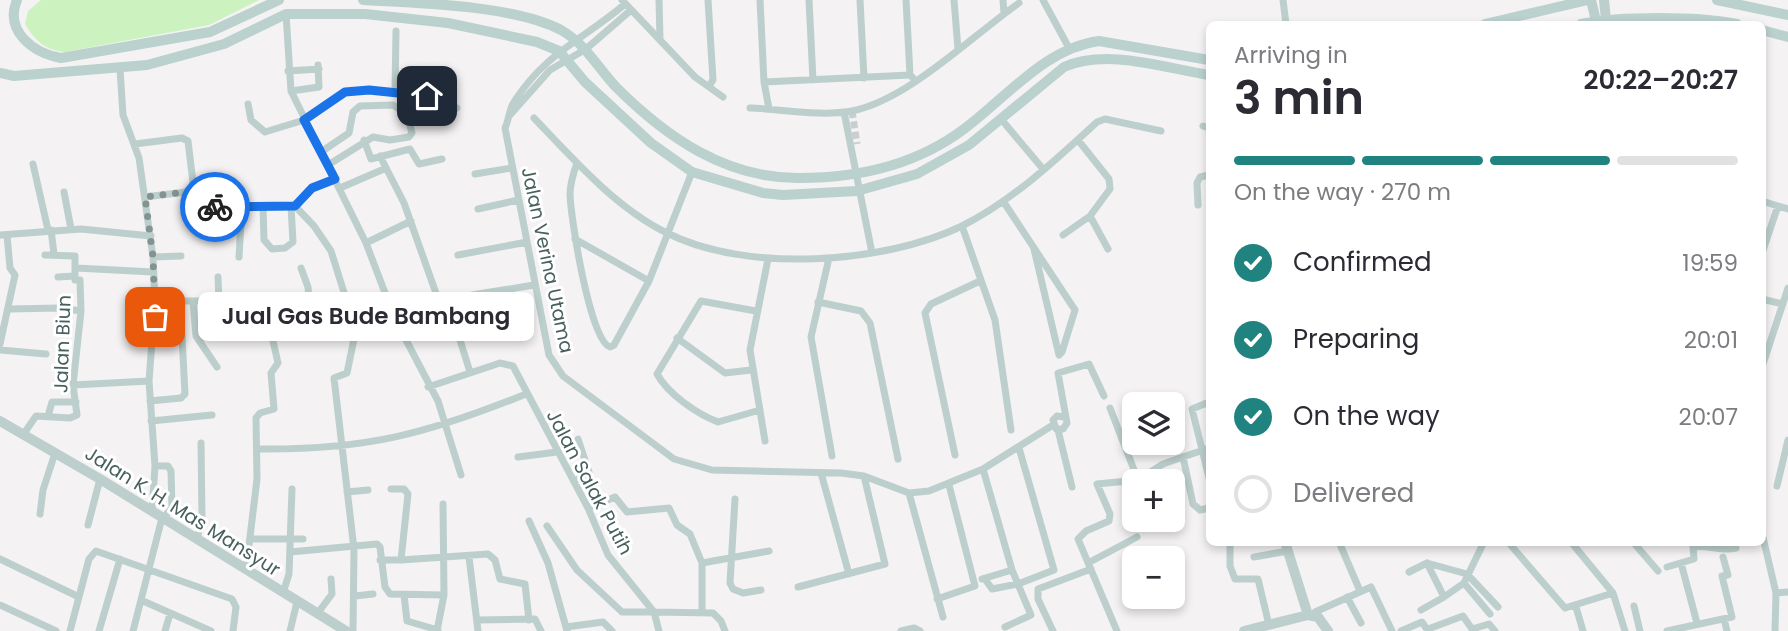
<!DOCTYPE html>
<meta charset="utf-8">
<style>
body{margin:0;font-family:Poppins,sans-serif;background:#f2f2f3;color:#2b2b33;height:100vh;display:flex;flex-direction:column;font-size:26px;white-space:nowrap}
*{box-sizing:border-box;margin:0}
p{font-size:23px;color:#7c7c81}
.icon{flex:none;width:38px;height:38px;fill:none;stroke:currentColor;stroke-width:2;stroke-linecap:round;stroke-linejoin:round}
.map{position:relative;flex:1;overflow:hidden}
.side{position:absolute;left:1206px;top:21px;width:560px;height:525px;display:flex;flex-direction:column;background:#fff;border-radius:10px;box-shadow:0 4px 10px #0003}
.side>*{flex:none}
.fabs{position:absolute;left:1122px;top:392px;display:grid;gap:14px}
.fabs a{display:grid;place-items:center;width:63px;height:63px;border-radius:10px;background:#fff;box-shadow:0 4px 10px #0003;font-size:35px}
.pin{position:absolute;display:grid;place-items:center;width:60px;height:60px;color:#fff;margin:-30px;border-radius:14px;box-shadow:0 4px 10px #0006}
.courier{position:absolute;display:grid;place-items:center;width:70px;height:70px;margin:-35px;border:5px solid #1a73e8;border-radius:50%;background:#fff;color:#222;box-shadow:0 2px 9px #0007}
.bubble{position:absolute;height:49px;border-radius:10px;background:#fff;box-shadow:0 4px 10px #0003;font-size:23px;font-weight:600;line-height:49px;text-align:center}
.head em{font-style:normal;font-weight:600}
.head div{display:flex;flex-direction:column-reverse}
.head{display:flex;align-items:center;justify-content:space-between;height:119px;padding:0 28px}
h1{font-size:46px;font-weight:600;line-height:52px}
.bar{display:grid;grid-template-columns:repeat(4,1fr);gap:10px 7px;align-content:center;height:84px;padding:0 28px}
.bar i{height:9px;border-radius:5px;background:#e1e1e2}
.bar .on{background:#208380}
.bar p{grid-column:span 4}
ol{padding:0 28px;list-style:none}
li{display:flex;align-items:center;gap:21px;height:77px}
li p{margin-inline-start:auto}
li .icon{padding:7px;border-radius:50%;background:#208380;color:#fff;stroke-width:4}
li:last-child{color:#7c7c81}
li i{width:38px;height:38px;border:4px solid #e1e1e2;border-radius:50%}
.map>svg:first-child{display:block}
.green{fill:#ccf2c0}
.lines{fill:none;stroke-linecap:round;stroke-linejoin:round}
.minor-tunnel{stroke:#c9cece;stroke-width:7;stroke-dasharray:7 3.5;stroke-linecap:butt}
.minor{stroke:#bccfcc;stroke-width:7}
.tertiary{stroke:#bccfcc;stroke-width:10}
.secondary{stroke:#bad1ce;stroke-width:10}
.done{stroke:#849392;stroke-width:7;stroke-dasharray:0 12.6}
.route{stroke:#1a73e8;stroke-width:9}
.labels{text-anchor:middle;stroke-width:6;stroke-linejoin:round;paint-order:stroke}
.street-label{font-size:19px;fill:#48605d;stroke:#fff}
</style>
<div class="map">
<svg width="1788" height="631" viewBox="0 0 1788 631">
<rect width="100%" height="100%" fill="#f4f2f3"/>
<path class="green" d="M41,0H259L209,25L65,52C45,50 35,41 25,24L28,11Z"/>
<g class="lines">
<path class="minor-tunnel" d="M852,111L857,144"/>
<path class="minor" d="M622,0L695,77L723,97
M659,0L660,40
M708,0L713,80L709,86
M760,0L764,82L769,109
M809,0L813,80
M860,0L864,78
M906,0L910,75
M954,0L958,49
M1003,0L1004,13
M1043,0L1069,48
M1283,0L1286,24
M625,4C583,40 546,52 514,102C509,109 509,120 505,128L549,355L563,376L674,459L712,470L841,473L864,476L909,493L929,491L983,469L1053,425
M286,14L291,91L366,243L395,319L438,401L461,475
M120,69L123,115L139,158L153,257L155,301L149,381L155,466L152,512
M288,71L319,69
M764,82L910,75L916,81
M291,91L319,87L318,65
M395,92L396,31
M248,104L251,120L265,132L304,120L345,92L369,90L427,96L457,108
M750,108C782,109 819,117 852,111C908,100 973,35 1019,3
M844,112L872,253
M510,115L550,70L586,49L631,10
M534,118C573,159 616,208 667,233C746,273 884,264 962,226C1012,201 1057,159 1097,122L1105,119L1161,131
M1001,119L1043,169
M1203,126L1209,128
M364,140L371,159L410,149L419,164L442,159
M135,144L182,138L188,141L194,191
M321,152L349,133L353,112L360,106L393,105L407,114L412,133L409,137L390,140L373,137L328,165
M380,156L404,203L448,327L455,324L470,372
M577,163C573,174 570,184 570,195C571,219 590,341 610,347L614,345L649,281L692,172
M33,164L48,230
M475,174L512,168
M340,188L384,169
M64,192L71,229
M145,197L194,191L209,207L295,206L312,188L335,179
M1003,201L1075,310L1062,352L1059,355L1034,249
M1762,201L1788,209
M1198,205L1197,183L1200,177L1209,175
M263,206L264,240L272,249L285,248L293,242L291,206
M295,206L314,226L331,251L352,318L355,334L347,373L334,378L354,549L353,631
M478,209L518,200
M1090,216L1108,249
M962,226L995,320L1011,430
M51,230L54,254
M208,232L209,207
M0,235L81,229L151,236
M1063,235L1090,216L1110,189L1109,179L1078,140
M575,239L649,281
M366,243L411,221
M1762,253L1778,206
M458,255L527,242
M153,257L181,256
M239,257L242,206
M829,258L811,337L832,456
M76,268L153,272
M301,268L308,287L312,335L317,337L355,334
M58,277L75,276
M218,277L219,301
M472,295L534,285
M1762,299L1783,304
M155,301H281
M193,302L196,336L217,367
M818,302L861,311L870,323L898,459
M9,309L60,308L81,311
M756,311L701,301L657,374C668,394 697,414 718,422L760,410
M395,319L436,297
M677,338L725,373L751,370
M0,344L15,275L10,268L7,235
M0,350L46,354
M1762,367L1788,288
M73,385L149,381
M428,387L500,363L513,366L588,508L608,555L654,612L713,613L721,621L725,631
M150,401L181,398L185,394L182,336L177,332L154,333
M1209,402L1192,409L1209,478
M1110,408L1138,480L1163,464L1209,448
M48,416L52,402H76
M1064,417L1057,416L1053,420L1056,429H1063L1067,423L1058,373L1089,364L1104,396
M151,421L212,415
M1058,430L1072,487
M23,435L36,416L70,418L77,415L73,385L81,311L80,280H75V256L45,255
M765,441L750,350L768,259
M259,449C366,450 427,434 526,394
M955,455L925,313L931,304L980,281
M518,457L557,452
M1183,457L1193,504L1200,510L1209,508
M155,466H168L171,471L172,508L163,518
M983,469L1012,570L1031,615L1005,627
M821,473L849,574
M574,482L589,472L578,439
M1777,486L1788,440
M347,492L368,490
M909,493L943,617
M735,499L730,583L733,589L743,593L761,590
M588,508L615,497L627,512L669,508L677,525L690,534L702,563V611
M40,514L43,490L55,453
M529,521L548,563L567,631
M88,525L100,479
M547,526L577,570L622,612H654L659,631
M1762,533L1776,593L1775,631
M252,539H303
M197,540L202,517L201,443
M1230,542V566L1235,579H1258L1269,625
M1339,542L1360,591
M1508,542L1565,608L1613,593
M1571,542L1613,593L1625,631
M1633,542L1658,571
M290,552L377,544L380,547L385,587L390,594L444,595
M469,557L478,631
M1254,557L1288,551
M0,559L79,597
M380,560H401L408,494L404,489H391
M401,560L488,554L495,560L500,579L525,584L529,620
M702,563L769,551
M1088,563L1137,537
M1427,563L1444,597L1464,583L1484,542
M1427,563L1467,574L1498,607
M1681,563L1697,623
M1667,567L1694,559L1693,547C1708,544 1720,552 1736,548L1734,542
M246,570L257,479L256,418L260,413L274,409L271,373L278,363L271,332L270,301
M1409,572L1427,563
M982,579L1012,570
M985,579L992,589L1018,584L1054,570L1019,448
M1464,583L1490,614
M798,587L885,564L864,476
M283,593L289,574L292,489
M1776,593L1788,592
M404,595L407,621L438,630
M355,596L373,594
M1347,597L1361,623
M937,599L975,586L949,485
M143,601L211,631
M0,605L56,631
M1634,606L1640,631
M1576,607L1583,631
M1421,610L1444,597
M317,614L332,594L331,579
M1313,616L1315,612L1371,587L1392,631
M1724,619L1727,631
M477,620L535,619L541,631
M566,627L603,622L612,631
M1428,629L1463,616L1472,629L1489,624L1495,631
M70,631L89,559L96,551L232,599L236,607L233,631
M99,631L120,559
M133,631L162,518
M165,631L170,614
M290,631L297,602
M437,631L444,595L443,504
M901,631L914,628L920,631
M1053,631L1038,599V589L1091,569
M1117,631L1078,539L1086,531L1109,521L1110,514L1097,484L1138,480
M1401,631L1422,622L1428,631
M1667,631L1732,617L1722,576L1728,575L1723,557"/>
<path class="tertiary" d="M1591,0L1596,21
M1604,0L1606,20
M0,421L100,479L346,631
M1285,542L1308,615
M1244,631L1308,615L1318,617L1328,631"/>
<path class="secondary" d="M17,0C4,31 33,53 61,58L210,32L279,0
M363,0C418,3 513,5 561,30C586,44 597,67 616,87C666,137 726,179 800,178C858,178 916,165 964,129C1006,98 1045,48 1099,41L1209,60
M1717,0L1788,15
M1485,24L1588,0
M1581,24C1619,16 1699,16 1737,24
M1762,30L1788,37
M0,73L14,76L147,65L224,44L286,14H365L448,23L537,42L559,51L585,82L651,143L692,172L763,193L783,195L857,191L917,174L969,145L1064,67C1107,48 1164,68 1209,75"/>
</g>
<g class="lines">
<path class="done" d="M155,317L153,257L145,197L194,191L205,205L215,207"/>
<path class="route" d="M215,207L295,206L312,188L335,179L304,120L345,92L369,90L427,96"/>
</g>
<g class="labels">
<g class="street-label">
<text transform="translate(548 260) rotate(78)" y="7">Jalan Verina Utama</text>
<text transform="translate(62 344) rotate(-88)" y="7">Jalan Biun</text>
<text transform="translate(590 482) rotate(62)" y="7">Jalan Salak Putih</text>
<text transform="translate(183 511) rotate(32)" y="7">Jalan K. H. Mas Mansyur</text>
</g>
</g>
</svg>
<div class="fabs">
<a><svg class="icon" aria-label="layers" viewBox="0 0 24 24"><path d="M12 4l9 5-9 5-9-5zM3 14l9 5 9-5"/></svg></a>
<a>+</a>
<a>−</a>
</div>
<div class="pin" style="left:155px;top:317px;background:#ea580c"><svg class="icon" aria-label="bag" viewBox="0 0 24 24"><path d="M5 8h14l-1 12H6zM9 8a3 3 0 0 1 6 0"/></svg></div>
<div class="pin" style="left:427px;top:96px;background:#1f2937"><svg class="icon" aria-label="home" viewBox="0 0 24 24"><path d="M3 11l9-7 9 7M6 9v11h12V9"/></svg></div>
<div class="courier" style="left:215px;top:207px"><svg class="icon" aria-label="bike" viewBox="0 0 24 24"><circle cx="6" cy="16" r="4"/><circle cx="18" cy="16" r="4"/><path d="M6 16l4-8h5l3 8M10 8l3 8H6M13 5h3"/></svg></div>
<div class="bubble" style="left:198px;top:292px;width:336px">Jual Gas Bude Bambang</div>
<section class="side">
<div class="head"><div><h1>3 min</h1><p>Arriving in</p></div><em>20:22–20:27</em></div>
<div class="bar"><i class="on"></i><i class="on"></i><i class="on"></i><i></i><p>On the way · 270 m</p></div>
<ol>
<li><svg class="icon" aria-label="check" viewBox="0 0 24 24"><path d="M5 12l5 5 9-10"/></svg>Confirmed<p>19:59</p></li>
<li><svg class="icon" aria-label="check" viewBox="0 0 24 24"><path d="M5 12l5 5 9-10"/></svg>Preparing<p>20:01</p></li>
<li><svg class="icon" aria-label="check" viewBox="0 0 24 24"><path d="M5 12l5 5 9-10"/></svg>On the way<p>20:07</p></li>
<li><i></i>Delivered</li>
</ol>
</section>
</div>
